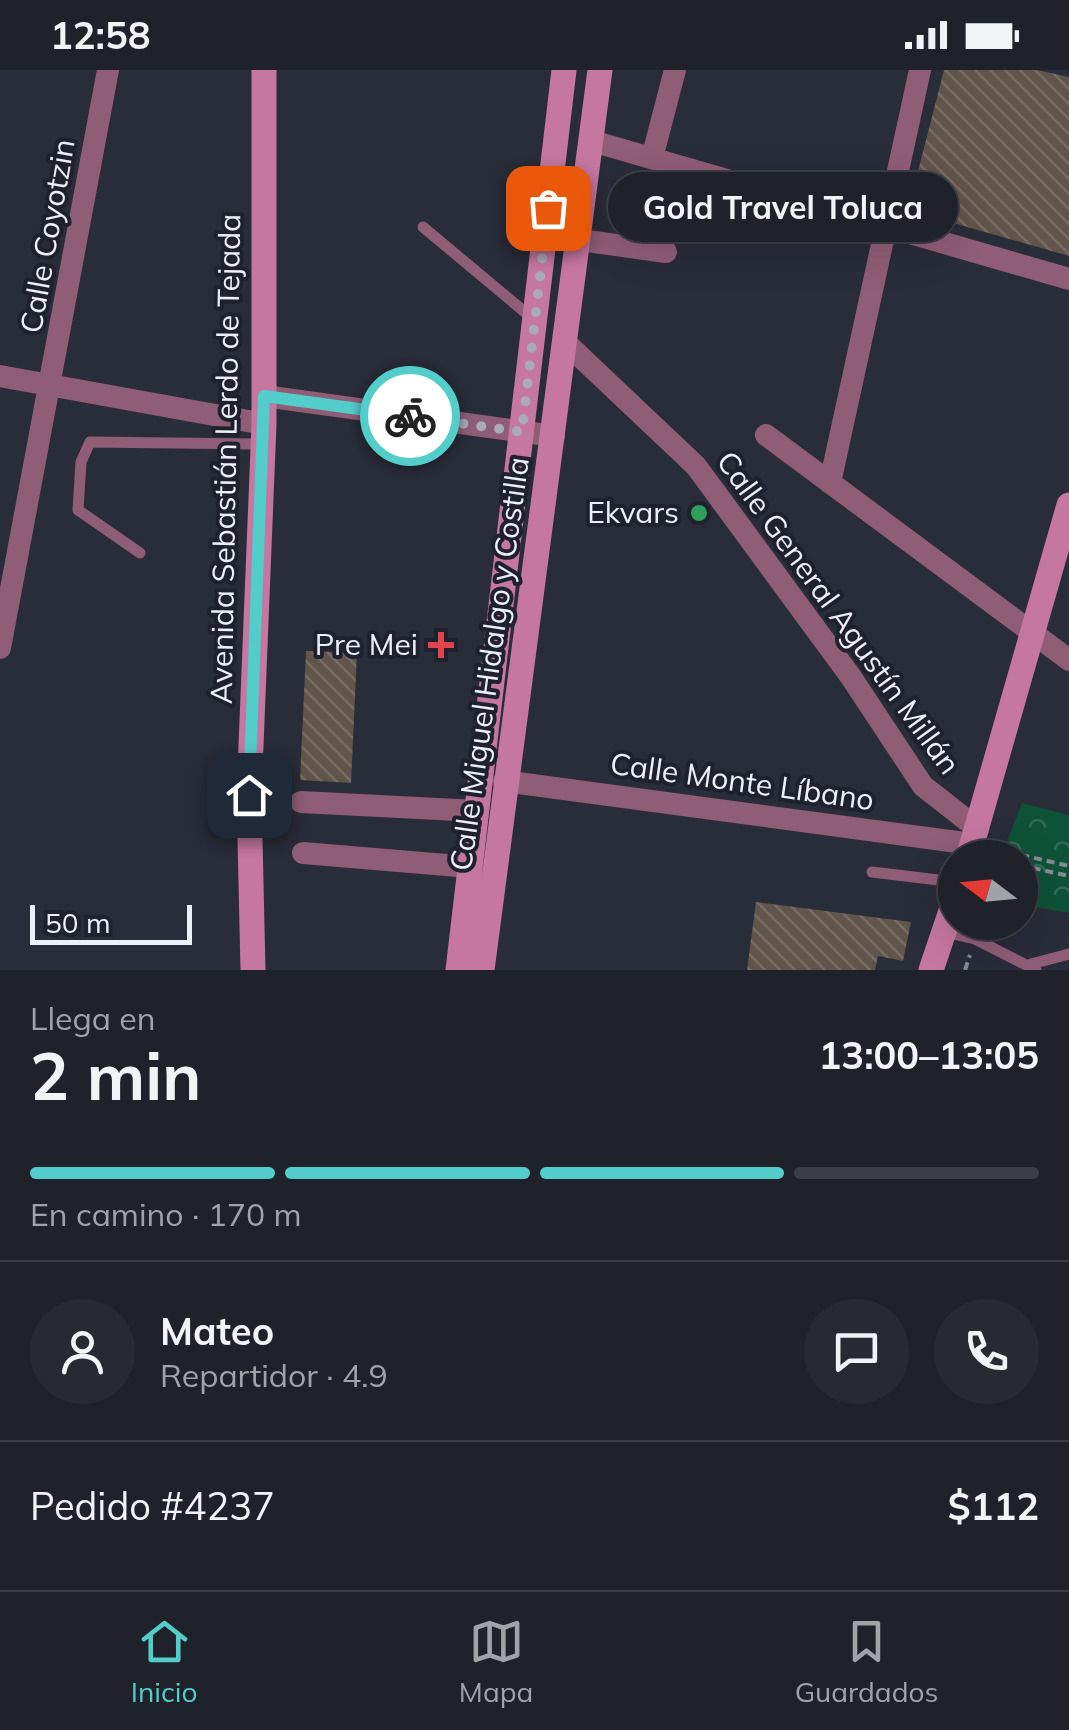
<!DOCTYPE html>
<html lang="es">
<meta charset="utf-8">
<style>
body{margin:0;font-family:Mulish,sans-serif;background:#272933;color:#f1f3f6;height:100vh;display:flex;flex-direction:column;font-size:38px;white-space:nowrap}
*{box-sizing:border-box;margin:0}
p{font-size:32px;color:#a1a3a9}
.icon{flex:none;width:55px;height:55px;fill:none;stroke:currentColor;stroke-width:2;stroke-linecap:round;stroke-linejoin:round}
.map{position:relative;height:900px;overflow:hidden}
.sheet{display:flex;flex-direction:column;background:#1f212b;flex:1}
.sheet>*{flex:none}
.needle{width:65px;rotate:286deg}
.controls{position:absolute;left:938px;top:770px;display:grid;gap:20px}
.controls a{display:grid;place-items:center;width:100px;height:100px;border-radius:50%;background:#1f212b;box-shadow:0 10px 40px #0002,0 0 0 2px #3c3e47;font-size:50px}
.scale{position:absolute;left:30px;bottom:25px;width:162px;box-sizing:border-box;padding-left:10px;border:5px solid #eef0f9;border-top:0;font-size:28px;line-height:35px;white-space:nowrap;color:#eef0f9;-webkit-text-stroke:8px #1f222e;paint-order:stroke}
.pin{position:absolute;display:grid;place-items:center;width:85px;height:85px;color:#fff;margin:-42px;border-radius:20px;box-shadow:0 5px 15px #0006}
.courier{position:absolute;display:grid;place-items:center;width:100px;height:100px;margin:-50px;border:8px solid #53cdca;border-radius:50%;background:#fff;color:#222;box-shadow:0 2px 12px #0007}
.bubble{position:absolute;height:70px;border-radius:35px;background:#1f212b;box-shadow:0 10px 40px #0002,0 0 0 2px #3c3e47;font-size:32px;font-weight:700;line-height:70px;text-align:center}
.head em{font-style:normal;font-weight:700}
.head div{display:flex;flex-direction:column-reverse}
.head{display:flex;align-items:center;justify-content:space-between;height:170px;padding:0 30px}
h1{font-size:65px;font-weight:700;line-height:75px}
.bar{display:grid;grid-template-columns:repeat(4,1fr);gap:15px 10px;align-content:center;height:120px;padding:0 30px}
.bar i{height:12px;border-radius:8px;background:#3c3e47}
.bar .on{background:#53cdca}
.bar p{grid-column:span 4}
.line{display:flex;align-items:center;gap:25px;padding:0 30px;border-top:2px solid #3c3e47}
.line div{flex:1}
.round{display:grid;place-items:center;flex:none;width:105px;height:105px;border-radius:52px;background:#272933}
.status{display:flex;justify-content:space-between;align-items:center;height:70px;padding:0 50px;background:#1f212b;direction:ltr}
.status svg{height:28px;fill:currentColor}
.dock{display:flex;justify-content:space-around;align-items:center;height:140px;border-top:2px solid #3c3e47;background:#1f212b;font-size:28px;color:#a1a3a9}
.dock a{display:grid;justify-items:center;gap:5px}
.dock .on{color:#53cdca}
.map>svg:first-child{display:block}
.forest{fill:url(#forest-crowns)}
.building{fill:url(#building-back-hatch)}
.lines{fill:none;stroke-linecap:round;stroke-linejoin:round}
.path{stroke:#878a95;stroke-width:4;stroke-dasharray:8 5;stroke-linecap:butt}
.service{stroke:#8f5d76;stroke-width:11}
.minor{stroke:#8f5d76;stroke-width:22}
.secondary{stroke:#c577a0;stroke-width:25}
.done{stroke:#a9abb6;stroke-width:10;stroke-dasharray:0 18}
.route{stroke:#53cdca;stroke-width:12}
.leisure-dot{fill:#2e9e5b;stroke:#1f222e;stroke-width:4}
.health-dot{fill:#e0444e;stroke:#1f222e;stroke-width:4}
.labels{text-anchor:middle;stroke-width:8;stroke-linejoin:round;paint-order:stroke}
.street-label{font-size:30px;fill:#eef0f9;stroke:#1f222e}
.poi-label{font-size:30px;fill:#eef0f9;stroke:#1f222e;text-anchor:end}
</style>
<div class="status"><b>12:58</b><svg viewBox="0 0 49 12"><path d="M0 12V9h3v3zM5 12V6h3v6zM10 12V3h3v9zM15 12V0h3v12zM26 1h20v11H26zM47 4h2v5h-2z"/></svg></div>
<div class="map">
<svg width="1069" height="900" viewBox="0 0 1069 900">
<defs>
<pattern id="forest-crowns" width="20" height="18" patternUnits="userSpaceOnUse" patternTransform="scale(2.5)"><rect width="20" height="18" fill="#0e5237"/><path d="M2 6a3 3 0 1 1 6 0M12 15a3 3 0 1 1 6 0" fill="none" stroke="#316b55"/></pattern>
<pattern id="building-back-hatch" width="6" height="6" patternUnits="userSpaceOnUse" patternTransform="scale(2.5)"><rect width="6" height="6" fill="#61544a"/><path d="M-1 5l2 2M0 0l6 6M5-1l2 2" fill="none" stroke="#786d65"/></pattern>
</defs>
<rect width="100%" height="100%" fill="#292c39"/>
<path class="forest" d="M1022,733L1069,745V843L1020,834V788L1001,787Z"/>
<path class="building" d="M944,0H1037L1069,7V186L908,140Z
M306,581L357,583L351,713L300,710Z
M756,832L911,852L903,891L878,886L875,900H747Z"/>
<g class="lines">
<path class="path" d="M996,779L1069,796
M1020,795L1069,806
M965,900L970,885"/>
<path class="service" d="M423,157L532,248
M140,483L78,440L81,392L90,372L263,374
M872,802L955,812
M944,862L975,869L1036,900
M1031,894L1069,884"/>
<path class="minor" d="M592,71L1069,209
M652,88L675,0
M580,170L666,182
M567,274L696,396L851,607L923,716L978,759
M0,306L264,354
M264,326L554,366
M766,365L1069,590
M830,413L920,0
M0,578L108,0
M504,711L972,774
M301,732L477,741
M303,783L470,797"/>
<path class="secondary" d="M968,788L1069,435
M253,900L249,725L264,354V0
M458,900L564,0
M482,900L600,0
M931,900L955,829"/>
</g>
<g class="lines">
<path class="done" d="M410,346L522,362L548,138"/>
<path class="route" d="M249,725L264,326L410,346"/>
</g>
<circle class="leisure-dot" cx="699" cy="443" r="10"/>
<path class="health-dot" d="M436 560h10v10h10v10h-10v10h-10v-10h-10v-10h10z"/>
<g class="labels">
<g class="street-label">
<text transform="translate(48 166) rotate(-80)" y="10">Calle Coyotzin</text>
<text transform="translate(226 389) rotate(-89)" y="10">Avenida Sebastián Lerdo de Tejada</text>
<text transform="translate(838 543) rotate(54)" y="10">Calle General Agustín Millán</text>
<text transform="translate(490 594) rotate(-82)" y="10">Calle Miguel Hidalgo y Costilla</text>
<text transform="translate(742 712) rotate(8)" y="10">Calle Monte Líbano</text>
</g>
<g class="poi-label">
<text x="679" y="453">Ekvars</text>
<text x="418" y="585">Pre Mei</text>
</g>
</g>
</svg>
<div class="controls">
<a><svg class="needle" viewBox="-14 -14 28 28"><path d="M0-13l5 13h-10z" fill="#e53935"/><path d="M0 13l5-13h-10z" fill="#a1a3a9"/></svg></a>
</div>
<div class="scale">50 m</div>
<div class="pin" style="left:548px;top:138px;background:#ea580c"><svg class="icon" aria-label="bag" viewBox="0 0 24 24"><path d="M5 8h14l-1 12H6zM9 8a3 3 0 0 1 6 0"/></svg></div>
<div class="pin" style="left:249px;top:725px;background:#1f2937"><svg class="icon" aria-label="home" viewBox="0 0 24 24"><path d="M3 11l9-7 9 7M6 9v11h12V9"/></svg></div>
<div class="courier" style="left:410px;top:346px"><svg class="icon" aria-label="bike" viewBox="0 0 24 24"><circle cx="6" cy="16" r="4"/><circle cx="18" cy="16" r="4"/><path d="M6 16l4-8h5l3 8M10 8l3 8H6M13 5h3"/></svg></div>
<div class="bubble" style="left:608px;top:102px;width:350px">Gold Travel Toluca</div>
</div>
<section class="sheet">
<div class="head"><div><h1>2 min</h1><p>Llega en</p></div><em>13:00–13:05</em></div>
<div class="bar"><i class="on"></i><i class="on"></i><i class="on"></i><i></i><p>En camino · 170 m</p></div>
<div class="line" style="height:180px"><a class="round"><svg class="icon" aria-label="person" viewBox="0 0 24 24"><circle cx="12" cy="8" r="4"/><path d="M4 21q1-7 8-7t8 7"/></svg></a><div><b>Mateo</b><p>Repartidor · 4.9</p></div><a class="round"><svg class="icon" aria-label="chat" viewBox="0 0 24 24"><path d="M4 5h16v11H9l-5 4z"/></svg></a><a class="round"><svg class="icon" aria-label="phone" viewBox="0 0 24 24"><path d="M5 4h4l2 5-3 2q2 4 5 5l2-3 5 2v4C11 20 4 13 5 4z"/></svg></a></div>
<div class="line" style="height:130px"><div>Pedido #4237</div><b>$112</b></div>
</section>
<nav class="dock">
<a class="on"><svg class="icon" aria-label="home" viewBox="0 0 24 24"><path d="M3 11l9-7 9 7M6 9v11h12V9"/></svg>Inicio</a>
<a><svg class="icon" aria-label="map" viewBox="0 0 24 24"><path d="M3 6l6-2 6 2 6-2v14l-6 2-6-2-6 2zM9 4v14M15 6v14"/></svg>Mapa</a>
<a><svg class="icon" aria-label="saved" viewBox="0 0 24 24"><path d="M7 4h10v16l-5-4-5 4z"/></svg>Guardados</a>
</nav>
